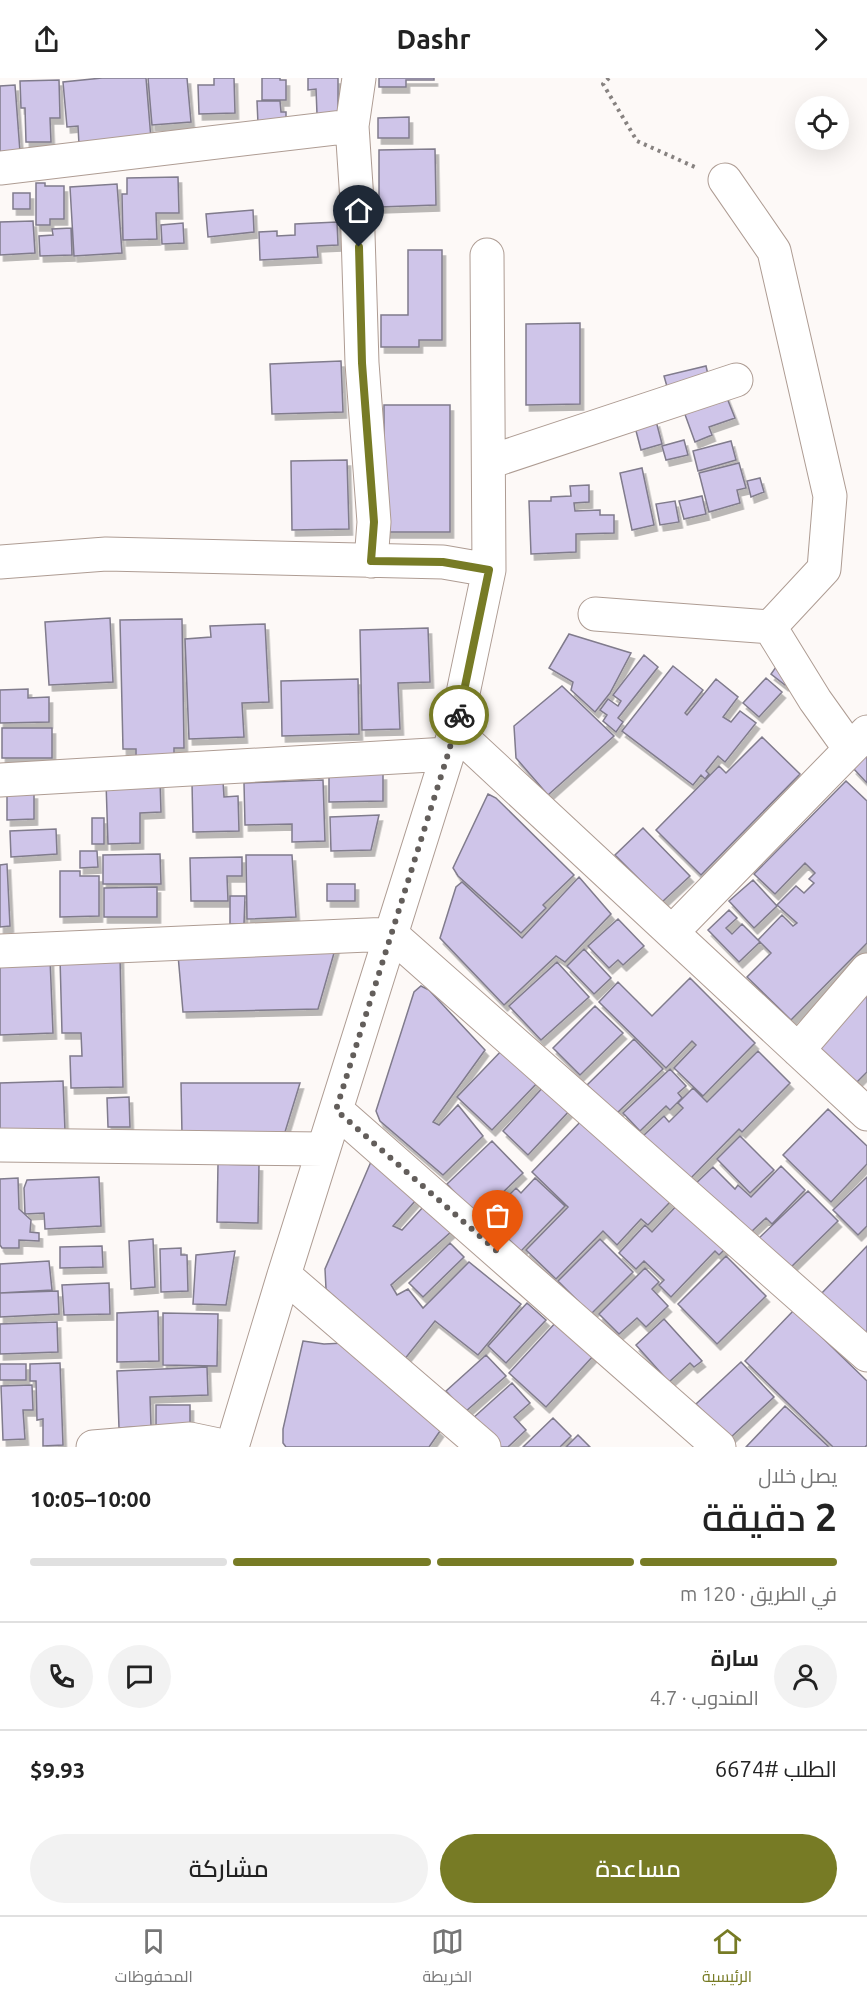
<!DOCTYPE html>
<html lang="ar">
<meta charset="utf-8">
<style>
body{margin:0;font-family:Ubuntu,Cairo,sans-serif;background:#f2f2f2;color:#222;direction:rtl;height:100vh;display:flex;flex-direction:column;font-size:22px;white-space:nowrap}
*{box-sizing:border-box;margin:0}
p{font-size:20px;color:#767676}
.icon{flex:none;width:33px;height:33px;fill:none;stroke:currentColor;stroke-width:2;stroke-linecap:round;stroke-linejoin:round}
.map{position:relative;height:1369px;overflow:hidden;direction:ltr}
.details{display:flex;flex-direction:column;background:#fff;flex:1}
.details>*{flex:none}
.fabs{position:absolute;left:795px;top:18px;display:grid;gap:12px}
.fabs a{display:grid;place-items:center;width:54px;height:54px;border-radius:50%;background:#fff;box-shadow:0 6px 24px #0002;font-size:30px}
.pin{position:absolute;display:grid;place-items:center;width:51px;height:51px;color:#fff;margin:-62px -26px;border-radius:50% 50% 50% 0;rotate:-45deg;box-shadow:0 0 6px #0007}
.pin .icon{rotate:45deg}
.courier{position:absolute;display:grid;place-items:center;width:60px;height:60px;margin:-30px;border:4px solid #777b25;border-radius:50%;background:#fff;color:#222;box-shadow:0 2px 8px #0007}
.head em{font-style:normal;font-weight:600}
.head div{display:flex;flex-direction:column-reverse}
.head{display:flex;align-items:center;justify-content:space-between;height:102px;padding:0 30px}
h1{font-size:39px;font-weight:600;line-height:45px}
.bar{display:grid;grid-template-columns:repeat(4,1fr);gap:9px 6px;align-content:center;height:72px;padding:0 30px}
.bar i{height:8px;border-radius:4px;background:#e0e0e0}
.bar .active{background:#777b25}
.bar p{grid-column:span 4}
.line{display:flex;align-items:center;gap:15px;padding:0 30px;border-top:2px solid #e0e0e0}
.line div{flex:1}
.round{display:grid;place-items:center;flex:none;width:63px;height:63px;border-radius:32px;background:#f2f2f2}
.cta{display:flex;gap:12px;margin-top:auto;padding:12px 30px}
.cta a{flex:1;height:69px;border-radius:36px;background:#777b25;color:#fff;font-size:24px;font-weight:600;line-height:69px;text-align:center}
.cta a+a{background:#f2f2f2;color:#222}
header{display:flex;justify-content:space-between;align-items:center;height:78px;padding:0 30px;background:#fff;font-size:27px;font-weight:600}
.menu{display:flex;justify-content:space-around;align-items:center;height:84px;border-top:2px solid #e0e0e0;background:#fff;font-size:16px;color:#767676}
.menu a{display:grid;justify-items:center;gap:3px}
.menu .active{color:#777b25}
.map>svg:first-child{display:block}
.building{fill:#cfc5e9;stroke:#807b8c;stroke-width:1.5;filter:url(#shadow)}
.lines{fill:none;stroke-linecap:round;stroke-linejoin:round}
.minor-casing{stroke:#ae9c93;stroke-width:35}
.path{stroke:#878280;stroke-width:4;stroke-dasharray:3 4.5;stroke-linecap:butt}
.minor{stroke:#fff;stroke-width:33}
.done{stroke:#635e5b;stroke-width:6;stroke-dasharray:0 10.8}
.route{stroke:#777b25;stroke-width:8}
</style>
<header><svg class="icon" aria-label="forward" viewBox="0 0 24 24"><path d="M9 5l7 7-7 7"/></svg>Dashr<svg class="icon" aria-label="share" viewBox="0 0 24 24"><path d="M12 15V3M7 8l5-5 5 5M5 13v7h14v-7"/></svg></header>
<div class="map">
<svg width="867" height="1369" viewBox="0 0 867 1369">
<defs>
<filter id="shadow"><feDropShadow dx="3.5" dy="6" stdDeviation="0" flood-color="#0004"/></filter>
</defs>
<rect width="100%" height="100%" fill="#fdf9f7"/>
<path class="building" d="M102,0H146L151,61L79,67L78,48L67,49L63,4Z
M148,0H187L191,44L152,47Z
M214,0H234L235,35L199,36L198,7H214Z
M262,0H280V2H286V22H262Z
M308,0H338V35L317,36L316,11L308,12Z
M379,0H434V2H406V9H379Z
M59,2L60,40H50L51,64H26L25,30H21L20,3Z
M15,7L20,74L0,75V8Z
M257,23H280L281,34H286V46H258Z
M409,39V60H378V40Z
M435,71L436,127L379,129V72Z
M178,99L179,135H156L157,161L123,162L122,116H127V100Z
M36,105H45V108H64V141H50V147H36Z
M117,106L122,175L74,178L70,109Z
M13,115H30V131H13Z
M253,132L254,154L208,159L206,136Z
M33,143L35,175L0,177V144Z
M337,144L338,167L317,168L318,179L260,182L259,154L277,153V158L295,157V146Z
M183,145L184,165L162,166L161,147Z
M71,150L72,177L40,178L39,158L53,157L52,151Z
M408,172H442V262H419V269H381V237H408Z
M580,245V326L526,327V246Z
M341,283L343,334L272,336L270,286Z
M706,288L709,301L668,312L664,298Z
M725,315L735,340L709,349L712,357L695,364L683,331Z
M384,327H450V454H384Z
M656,343L662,366L641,372L635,349Z
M684,362L688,377L666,382L662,368Z
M731,363L736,382L698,393L693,373Z
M347,382L349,451L292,452L291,383Z
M739,385L746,410L737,412L740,425L709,434L699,395Z
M642,390L654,447L632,452L620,395Z
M760,400L764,414L751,419L747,403Z
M589,407V424L574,425L575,433L600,432V437H614V455L576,456V474L531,476L529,423H551V419L571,418L570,408Z
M702,418L706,436L684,441L679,423Z
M675,423L679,444L660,447L656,426Z
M110,540L113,604L49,607L45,544Z
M182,541L184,670H174V677L136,678V671H123L120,542Z
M265,546L269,624L242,625L244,659L189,661L185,561L211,559L210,548Z
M428,550L430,604L398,605L400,651L362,652L360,552Z
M569,556L631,575L610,615L595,634L571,612L573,604L549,590Z
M644,577L658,589L618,640L623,644L616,654L603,643L607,637L600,632L608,621L618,628L621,623L613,617Z
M781,582L796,593L785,607L771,596Z
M673,588L703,612L685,635L687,637L716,601L738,619L723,639L731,644L740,633L756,645L725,684L718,678L706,693L709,696L705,701L701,697L693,707L622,653Z
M766,600L782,614L759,639L743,625Z
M358,601L359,656L282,658L281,603Z
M562,608L614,658L548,717L516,680L514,648Z
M28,611V620L49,619V644L0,645V612Z
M2,650H52V680H2Z
M762,659L800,696L701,797L656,752L719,688L726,695Z
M867,677V705L853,690Z
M383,696V723L329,724V697Z
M323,702L325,763L292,764V746L245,747L244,705Z
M160,703L161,734L140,735V765L108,766L106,704Z
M223,703L224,719L238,718L239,753L193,754L192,704Z
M846,703L867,723V865L791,942L747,899L771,875L758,862L782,837L793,848L797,845L777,827L796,808L804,815L814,805L809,801L815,795L805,785L775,816L754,796Z
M7,715H34V741L7,742Z
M488,716L496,720L574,797L543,827L546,830L521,855L458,798L453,790Z
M379,737L371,772L331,773L330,739Z
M92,740H104V766H92Z
M643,750L690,798L662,824L615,777Z
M56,751L57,776L11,779L10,753Z
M80,773H97L98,789L80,790Z
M160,776L161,806H103V777Z
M246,777H292L296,839L247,841Z
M242,779V798H227L228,823H191L190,780Z
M7,786L10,848L0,849V787Z
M60,793H80V798H99V838L60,839Z
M579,799L611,836L565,884L556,878L504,927L440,860L456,809L462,804L522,860Z
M753,802L777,828L754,850L729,823Z
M327,806H355V823H327Z
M157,809V839H104V810Z
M230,818H245L244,846H230Z
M729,832L737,840L726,850L732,856L742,846L760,864L739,884L708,852Z
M618,841L644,868L623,887L618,882L609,890L588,868Z
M336,868L318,931L183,934L178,877Z
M584,871L611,900L594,916L567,888Z
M120,879L123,1009L71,1010L70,978H82L81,955H62L60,880Z
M50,881L53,955L0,957V882Z
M557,884L589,919L541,962L509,928Z
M690,900L755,965L703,1018L674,990L696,967L692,963L666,990L599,924L618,904L652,938Z
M867,907V994L854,1007L811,961Z
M421,908L429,912L485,972L433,1044L439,1047L458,1027L483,1058L443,1097L380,1043L376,1033L414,914Z
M595,928L623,955L580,997L553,970Z
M634,961L663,991L616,1036L587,1007Z
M505,969L540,1002L492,1052L457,1019Z
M758,973L790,1005L742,1054L739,1051L687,1104L642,1059L664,1038L669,1044L683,1030L678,1025L693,1010L707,1024Z
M670,991L686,1008L678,1015L682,1020L670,1032L666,1028L640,1053L623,1035Z
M63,1003L65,1053L0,1056V1005Z
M181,1005H300L285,1054L182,1056Z
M545,1007L571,1031L528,1077L503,1053Z
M129,1019L130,1049H108L107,1020Z
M828,1031L867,1068V1086L831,1124L783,1077Z
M584,1040L670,1124L648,1147L641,1141L617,1167L603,1153L556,1201L526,1172L568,1129L532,1094Z
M740,1058L774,1092L750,1115L717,1081Z
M492,1063L523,1095L477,1139L447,1106Z
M373,1079L416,1122L393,1148L402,1152L424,1128L452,1153L391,1207L397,1217L408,1211L423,1230L469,1184L521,1226L478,1277L435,1243L404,1282L326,1211L325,1191Z
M218,1086L259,1087L258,1145L217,1144Z
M781,1088L805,1112L772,1146L766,1140L751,1154L731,1134L724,1141L692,1109L713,1089L735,1111L738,1107L751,1119Z
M99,1099L101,1148L45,1151L44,1135L25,1136L24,1110L27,1102Z
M867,1099V1148L858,1157L833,1132Z
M18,1100L19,1131L31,1142L30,1154L39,1155V1163L19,1162V1170H2L0,1167V1101Z
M535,1100L565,1128L521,1173L486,1140L516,1110L521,1115Z
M808,1113L838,1143L787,1193L757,1162Z
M679,1125L726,1170L719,1177L715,1173L671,1219L659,1207L664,1202L644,1183L636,1191L619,1175L645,1147L652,1154Z
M153,1161L155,1209L131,1211L129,1163Z
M600,1161L633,1194L591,1236L558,1203Z
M450,1165L464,1179L423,1219L409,1205Z
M102,1168L103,1189L60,1190V1169Z
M867,1168V1261L820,1217Z
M181,1170V1177H187L188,1213L161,1214L160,1171Z
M235,1173L226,1227L193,1226L196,1177Z
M726,1178L766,1218L717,1266L678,1226Z
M49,1183L52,1212L0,1215V1186Z
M645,1190L659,1204L652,1211L668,1228L646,1249L637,1240L619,1256L599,1236Z
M109,1205L110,1236L64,1237L62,1207Z
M58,1213L59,1236L0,1239V1215Z
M527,1225L546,1242L506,1285L488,1268Z
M794,1232L867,1303V1367L865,1369H833L745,1283Z
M158,1233L159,1283L117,1284V1235Z
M163,1235L218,1236L217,1288L163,1287Z
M664,1241L702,1283L694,1289L690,1285L669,1304L636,1267Z
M558,1242L595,1276L546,1329L509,1295Z
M57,1244L58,1274L0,1276V1246Z
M303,1263L324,1266L345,1265L440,1353L429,1369H286L283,1365V1351Z
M486,1277L506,1298L465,1334L446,1313Z
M741,1284L774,1319L729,1361L696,1326Z
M60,1285L63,1367L43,1368V1341L37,1342L36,1303H30V1286Z
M0,1286H26V1302H0Z
M207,1289L208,1317L150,1319L151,1348L119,1350L117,1293Z
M512,1305L530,1325L514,1339L526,1352L508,1369H498L472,1341Z
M32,1307L33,1332H23L25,1361L3,1362L1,1308Z
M156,1327H190V1350H156Z
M785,1328L829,1369H746Z
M553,1340L571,1358L560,1369H523Z
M578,1357L590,1369H566Z"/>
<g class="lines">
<defs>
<path id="minor" d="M352,48L357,123L362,285L374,444L371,483
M0,90L352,48L359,0
M725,102L774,173L830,418L824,491L770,549
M489,384L736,302
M0,484L106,476L443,484L489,492
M595,536L770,549L815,622L850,671
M455,653L867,1036
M0,702L448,676
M672,854L867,654
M0,873L391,856L867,1277
M798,972L867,892
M336,1032L719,1369
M0,1067L323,1071
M284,1197L484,1369
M93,1369L190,1361L228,1369
M232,1369L284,1197L455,653L489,492L487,177"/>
</defs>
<use href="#minor" class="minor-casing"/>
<path class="path" d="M609,0L603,6L637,63L697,90"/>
<use href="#minor" class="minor"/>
</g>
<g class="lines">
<path class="done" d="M459,637L448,676L336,1032L498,1174"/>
<path class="route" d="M359,169L362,285L374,444L371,483L443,484L489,492L459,637"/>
</g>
</svg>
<div class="fabs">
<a><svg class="icon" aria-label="locate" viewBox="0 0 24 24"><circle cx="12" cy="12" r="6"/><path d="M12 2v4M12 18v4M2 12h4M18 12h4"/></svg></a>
</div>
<div class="pin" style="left:498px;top:1174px;background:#ea580c"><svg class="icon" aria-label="bag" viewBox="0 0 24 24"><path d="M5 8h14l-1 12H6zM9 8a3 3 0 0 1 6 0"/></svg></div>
<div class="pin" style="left:359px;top:169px;background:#1f2937"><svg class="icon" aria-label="home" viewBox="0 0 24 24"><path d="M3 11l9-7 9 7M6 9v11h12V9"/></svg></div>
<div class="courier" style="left:459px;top:637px"><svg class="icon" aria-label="bike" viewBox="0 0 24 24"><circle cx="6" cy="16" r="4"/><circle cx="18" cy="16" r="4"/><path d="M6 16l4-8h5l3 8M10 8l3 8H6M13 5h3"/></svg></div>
</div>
<section class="details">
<div class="head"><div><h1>2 دقيقة</h1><p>يصل خلال</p></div><em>10:00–10:05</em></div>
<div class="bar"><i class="active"></i><i class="active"></i><i class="active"></i><i></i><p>في الطريق · 120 m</p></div>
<div class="line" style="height:108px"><a class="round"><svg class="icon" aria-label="person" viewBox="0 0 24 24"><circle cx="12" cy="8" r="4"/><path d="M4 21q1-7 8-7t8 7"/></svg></a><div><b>سارة</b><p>المندوب · 4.7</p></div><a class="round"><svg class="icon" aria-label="chat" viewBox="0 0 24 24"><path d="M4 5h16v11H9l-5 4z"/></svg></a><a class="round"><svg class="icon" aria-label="phone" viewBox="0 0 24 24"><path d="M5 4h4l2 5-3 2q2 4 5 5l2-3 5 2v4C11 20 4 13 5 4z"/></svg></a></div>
<div class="line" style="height:78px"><div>الطلب #6674</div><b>$9.93</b></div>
<div class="cta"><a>مساعدة</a><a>مشاركة</a></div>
</section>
<nav class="menu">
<a class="active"><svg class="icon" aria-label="home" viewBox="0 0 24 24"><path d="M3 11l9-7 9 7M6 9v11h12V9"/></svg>الرئيسية</a>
<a><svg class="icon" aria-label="map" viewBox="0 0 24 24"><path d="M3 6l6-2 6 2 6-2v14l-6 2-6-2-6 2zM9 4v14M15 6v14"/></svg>الخريطة</a>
<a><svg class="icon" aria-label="saved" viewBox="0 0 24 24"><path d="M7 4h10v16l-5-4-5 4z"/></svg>المحفوظات</a>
</nav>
